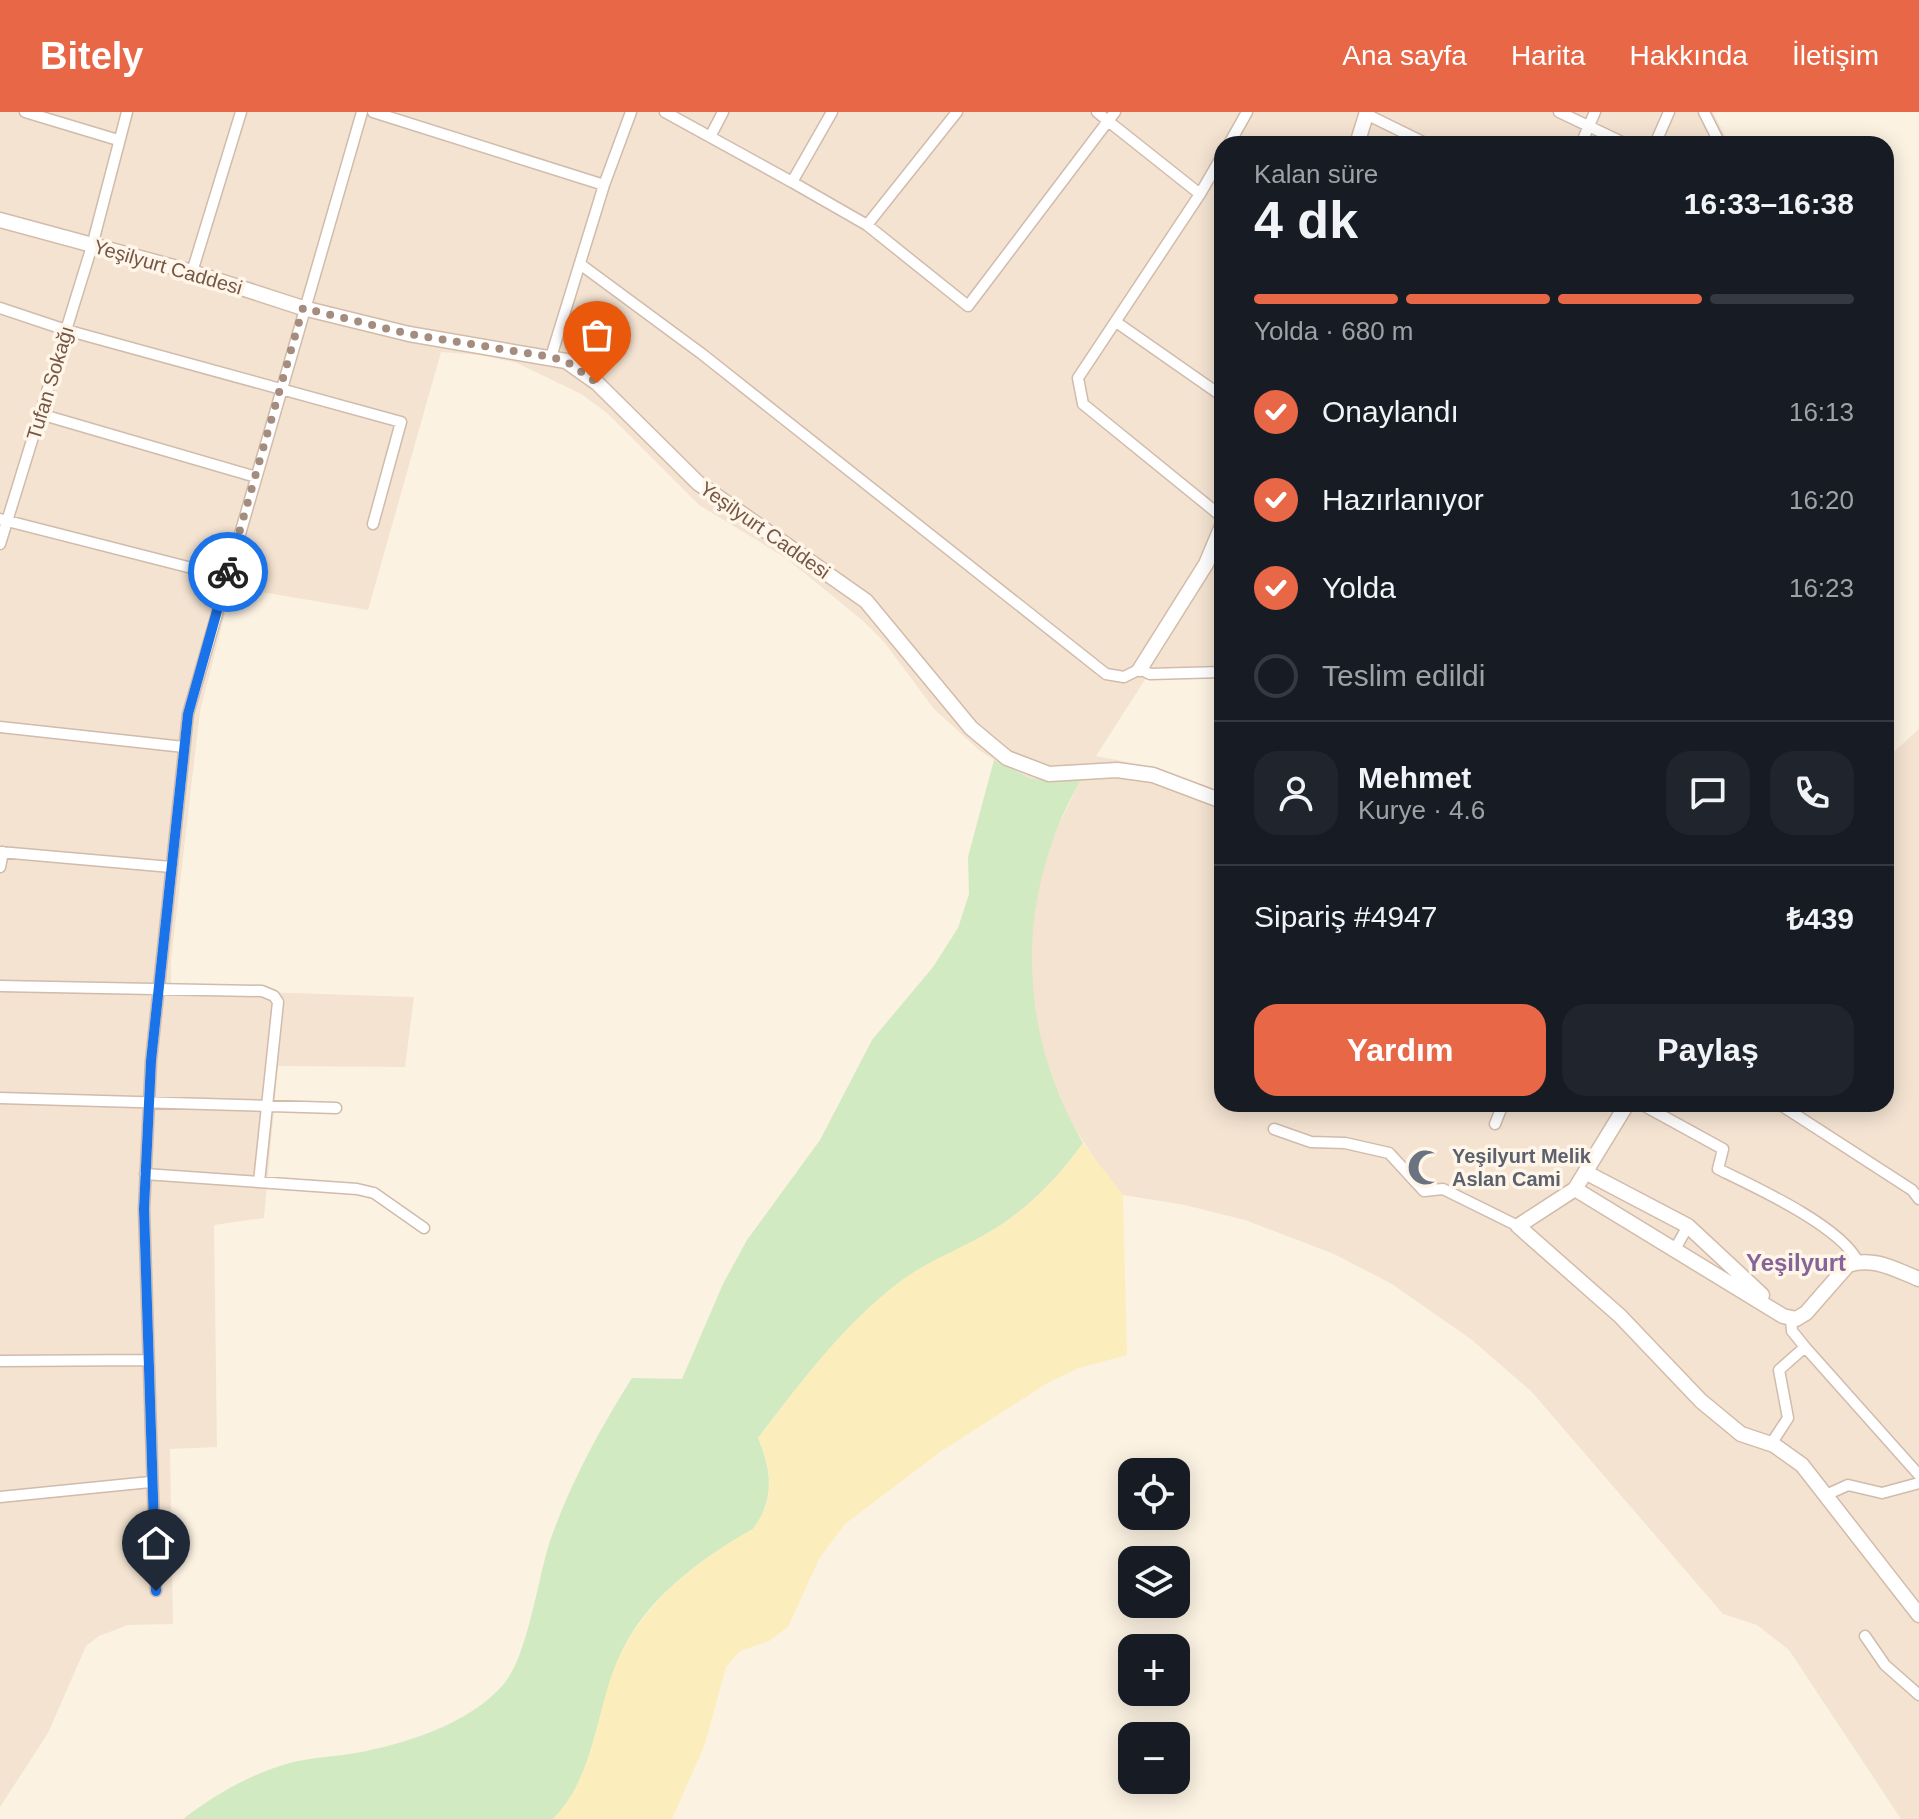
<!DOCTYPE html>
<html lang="tr">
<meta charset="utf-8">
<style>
body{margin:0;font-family:Arial,sans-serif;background:#20242c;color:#f1f3f6;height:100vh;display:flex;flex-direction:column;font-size:30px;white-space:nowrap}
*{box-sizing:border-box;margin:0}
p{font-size:26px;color:#9ea1a6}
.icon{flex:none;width:44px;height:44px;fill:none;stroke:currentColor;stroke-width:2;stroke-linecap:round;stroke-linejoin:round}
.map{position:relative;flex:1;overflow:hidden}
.panel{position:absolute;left:1214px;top:24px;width:680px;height:976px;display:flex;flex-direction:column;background:#171b24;border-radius:24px;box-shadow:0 4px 20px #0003}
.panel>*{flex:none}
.buttons{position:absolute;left:1118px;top:1346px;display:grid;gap:16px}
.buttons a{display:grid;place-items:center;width:72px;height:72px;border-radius:16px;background:#171b24;box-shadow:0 4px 20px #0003;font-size:40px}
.pin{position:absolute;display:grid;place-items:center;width:68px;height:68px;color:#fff;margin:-82px -34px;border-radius:50% 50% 50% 0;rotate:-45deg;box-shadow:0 0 8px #0007}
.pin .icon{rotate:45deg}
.courier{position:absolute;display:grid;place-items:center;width:80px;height:80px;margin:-40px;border:6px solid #1a73e8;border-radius:50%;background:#fff;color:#222;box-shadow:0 2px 10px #0007}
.overview em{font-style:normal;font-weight:600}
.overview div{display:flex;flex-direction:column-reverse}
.overview{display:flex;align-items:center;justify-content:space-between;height:136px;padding:0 40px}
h1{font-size:52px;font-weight:600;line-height:60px}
.bar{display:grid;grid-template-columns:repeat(4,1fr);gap:12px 8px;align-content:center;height:96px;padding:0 40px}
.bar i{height:10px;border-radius:6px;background:#363941}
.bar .on{background:#e86746}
.bar p{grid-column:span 4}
.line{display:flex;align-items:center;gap:20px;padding:0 40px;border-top:2px solid #363941}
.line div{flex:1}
.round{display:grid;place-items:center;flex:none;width:84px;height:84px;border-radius:24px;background:#20242c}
ol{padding:0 40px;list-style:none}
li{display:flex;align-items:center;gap:24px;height:88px}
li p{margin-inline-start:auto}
li .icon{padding:8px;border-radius:50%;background:#e86746;color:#fff;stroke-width:4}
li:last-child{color:#9ea1a6}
li i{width:44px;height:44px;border:4px solid #363941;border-radius:50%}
.button{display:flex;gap:16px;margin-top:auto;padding:16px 40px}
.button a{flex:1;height:92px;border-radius:24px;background:#e86746;color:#fff;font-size:32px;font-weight:600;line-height:92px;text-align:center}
.button a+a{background:#20242c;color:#f1f3f6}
header{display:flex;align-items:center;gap:48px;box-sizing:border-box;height:112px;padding:0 40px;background:#e86746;color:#fff}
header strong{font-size:38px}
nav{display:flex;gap:44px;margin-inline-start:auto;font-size:28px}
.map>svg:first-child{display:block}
.residential{fill:#f4e3d1}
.green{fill:#d2eac1}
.sand{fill:#fcedbc}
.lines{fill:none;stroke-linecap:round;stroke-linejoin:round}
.street-casing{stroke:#d0bbac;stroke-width:13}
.secondary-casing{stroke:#d3bba9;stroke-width:17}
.street{stroke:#fff;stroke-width:10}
.secondary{stroke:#fff;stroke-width:14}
.done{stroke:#a48d7e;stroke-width:8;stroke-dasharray:0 14.4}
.route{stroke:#1a73e8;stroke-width:10}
.labels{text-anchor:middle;stroke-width:7;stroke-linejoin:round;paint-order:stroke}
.street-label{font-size:20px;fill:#745748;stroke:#fff6e9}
.worship-label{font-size:20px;font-weight:bold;fill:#5b616d;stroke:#fff6e9;text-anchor:start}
.quarter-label{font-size:24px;font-weight:bold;fill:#856498;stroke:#fff6e9}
</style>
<header>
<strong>Bitely</strong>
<nav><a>Ana sayfa</a><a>Harita</a><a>Hakkında</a><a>İletişim</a></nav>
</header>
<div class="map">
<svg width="1919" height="1707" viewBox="0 0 1919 1707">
<rect width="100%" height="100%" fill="#fcf2e2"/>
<path class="residential" d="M0,0H1713L1729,32H1222V565L1146,566L1096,644L1158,656L1222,682V992H1886V647L1919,617V1707H1901L1789,1538L1757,1513L1723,1502L1531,1279L1472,1228L1392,1172L1334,1142L1245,1108L1185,1093L1123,1083L1108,1067L1072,1012L1053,972L1035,909L1031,864V819L1038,774L1051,730L1079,670L1032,667L1010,658L979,638L934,597L884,530L862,508L786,446L699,393L607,301L581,282L517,251L479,243L441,240L368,498L232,475L200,599L171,848V877L414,885L405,955L278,954L264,1106L214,1113L217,1335L170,1337L173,1512L128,1513L99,1524L86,1534L48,1621L0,1695Z"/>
<path class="green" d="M994,648L1032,667L1080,669C1015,785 1016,916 1083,1031C1058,1066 1029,1096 991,1119C962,1137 929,1148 901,1169C845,1211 801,1270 758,1326C772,1358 775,1388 753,1417C700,1447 642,1489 618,1548C596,1600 595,1665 553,1707H183C216,1682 250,1662 290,1651C312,1645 334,1645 356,1641C405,1632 469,1612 503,1573C528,1544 537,1469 550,1429C570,1372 599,1318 632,1266L682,1267L723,1172L747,1128L820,1028L872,928L933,855L958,816L969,782L968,745Z"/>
<path class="sand" d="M1083,1031L1123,1083L1127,1243L1079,1256L1049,1270L940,1340L845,1412L819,1447L788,1515L769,1529L740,1539L726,1555L705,1632L672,1707H553C590,1670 595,1613 611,1565C634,1498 693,1450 753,1417C775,1388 773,1358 758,1326C801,1270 845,1211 901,1169C929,1148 962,1137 991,1119C1029,1096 1058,1066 1083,1031Z"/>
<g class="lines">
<defs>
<path id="street" d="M25,0L118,28
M373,0L604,73L631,0
M665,0L792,70L832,0
M1115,0L1108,9L1200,82L1222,44
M1559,0L1626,32
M1704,0L1720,32
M1366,2L1427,32
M710,25L723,0
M1229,32L1247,0
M1581,32L1595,0
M1655,32L1669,0
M792,70L867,113L957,0
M1200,82L1078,266L1083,292L1222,405
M867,113L968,194L1108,9L1097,0
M580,152L702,242L1106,562L1124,565L1140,557L1150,562L1222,560
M192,160L241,0
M0,196L66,218L401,310L373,412
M1116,210L1222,284
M551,245L604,73
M40,302L256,365
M0,407L227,465
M0,432L92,134L127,0
M0,615L184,635
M0,740L171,755
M0,755L3,740
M0,874L262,879L274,884L278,890L259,1070
M0,986L336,996
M1641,992L1723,1037L1718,1057C1755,1075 1841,1114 1858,1150
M1779,992L1912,1078L1919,1087
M1495,1012L1503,992
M1274,1017L1311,1030L1345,1031L1389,1041L1424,1079L1443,1077L1518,1114
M145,1062L357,1077L374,1081L424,1116
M1675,1137L1688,1114
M1791,1207L1792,1219L1805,1235L1919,1363
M0,1249L147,1248
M1771,1332L1788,1306L1779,1258L1805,1235
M1826,1383L1848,1373L1882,1381L1919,1371
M0,1385L150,1370
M156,1479L144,1097L151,949L188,602L362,0
M1865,1524L1885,1553L1919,1583"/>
<path id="secondary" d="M1357,32L1367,0
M0,108L192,160L303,196L409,222L566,249L597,271L698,371L866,489L971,616L1007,646L1049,662L1117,658L1153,663L1222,689
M1140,557L1206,452L1222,414
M1627,992L1575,1077L1783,1204L1796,1207L1806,1201L1848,1153C1873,1144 1896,1158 1919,1167
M1587,1061L1688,1114L1762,1183
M1575,1077L1518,1114L1620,1204L1701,1289L1741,1322L1774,1333L1802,1353L1919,1503"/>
</defs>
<use href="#street" class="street-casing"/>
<use href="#secondary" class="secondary-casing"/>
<use href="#street" class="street"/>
<use href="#secondary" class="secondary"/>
</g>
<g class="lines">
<path class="done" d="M228,460L303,196L409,222L551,245L566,249L597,271"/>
<path class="route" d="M156,1479L144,1097L151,949L188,602L228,460"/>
</g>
<defs>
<symbol id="mosque-bare" viewBox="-9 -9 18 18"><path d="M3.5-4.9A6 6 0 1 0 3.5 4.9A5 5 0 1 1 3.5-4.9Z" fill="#6b7280" stroke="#fff6e9" stroke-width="2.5" paint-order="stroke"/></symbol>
</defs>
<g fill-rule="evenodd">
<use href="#mosque-bare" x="1400" y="1030" width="51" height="51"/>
</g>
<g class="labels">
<g class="street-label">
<text transform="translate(168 155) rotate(16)" y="7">Yeşilyurt Caddesi</text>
<text transform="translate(50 271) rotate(-73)" y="7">Tufan Sokağı</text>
<text transform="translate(765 418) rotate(35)" y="7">Yeşilyurt Caddesi</text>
</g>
<g class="worship-label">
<text x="1452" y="1051">Yeşilyurt Melik<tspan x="1452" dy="23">Aslan Cami</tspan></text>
</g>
<g class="quarter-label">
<text x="1796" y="1159">Yeşilyurt</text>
</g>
</g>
</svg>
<div class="buttons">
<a><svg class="icon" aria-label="locate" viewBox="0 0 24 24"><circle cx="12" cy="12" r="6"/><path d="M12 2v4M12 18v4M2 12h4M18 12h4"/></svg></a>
<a><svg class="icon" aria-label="layers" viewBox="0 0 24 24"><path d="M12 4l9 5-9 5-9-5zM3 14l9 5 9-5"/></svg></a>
<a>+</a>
<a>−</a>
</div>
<div class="pin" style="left:597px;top:271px;background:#ea580c"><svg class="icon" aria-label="bag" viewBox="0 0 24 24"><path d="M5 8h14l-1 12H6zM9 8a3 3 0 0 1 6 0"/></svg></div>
<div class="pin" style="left:156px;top:1479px;background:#1f2937"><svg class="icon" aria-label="home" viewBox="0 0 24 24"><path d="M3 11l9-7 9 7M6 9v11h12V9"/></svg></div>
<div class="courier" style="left:228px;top:460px"><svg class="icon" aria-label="bike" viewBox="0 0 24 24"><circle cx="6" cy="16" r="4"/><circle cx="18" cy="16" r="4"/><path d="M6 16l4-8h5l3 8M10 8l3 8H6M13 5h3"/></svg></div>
<section class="panel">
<div class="overview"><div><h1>4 dk</h1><p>Kalan süre</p></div><em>16:33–16:38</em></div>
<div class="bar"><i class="on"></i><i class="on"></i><i class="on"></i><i></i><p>Yolda · 680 m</p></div>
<ol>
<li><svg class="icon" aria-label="check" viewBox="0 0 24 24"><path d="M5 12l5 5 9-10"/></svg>Onaylandı<p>16:13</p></li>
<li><svg class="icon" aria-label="check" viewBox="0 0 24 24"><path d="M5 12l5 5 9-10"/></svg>Hazırlanıyor<p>16:20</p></li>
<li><svg class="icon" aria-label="check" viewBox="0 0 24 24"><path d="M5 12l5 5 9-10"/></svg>Yolda<p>16:23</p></li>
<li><i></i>Teslim edildi</li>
</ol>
<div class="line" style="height:144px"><a class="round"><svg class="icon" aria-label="person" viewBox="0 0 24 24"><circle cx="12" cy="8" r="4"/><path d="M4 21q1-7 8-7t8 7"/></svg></a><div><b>Mehmet</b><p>Kurye · 4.6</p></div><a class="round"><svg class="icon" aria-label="chat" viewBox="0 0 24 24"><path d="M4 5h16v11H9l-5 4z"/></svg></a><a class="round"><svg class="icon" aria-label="phone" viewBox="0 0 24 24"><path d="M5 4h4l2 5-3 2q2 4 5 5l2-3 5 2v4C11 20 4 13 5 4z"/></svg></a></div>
<div class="line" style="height:104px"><div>Sipariş #4947</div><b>₺439</b></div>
<div class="button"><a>Yardım</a><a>Paylaş</a></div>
</section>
</div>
